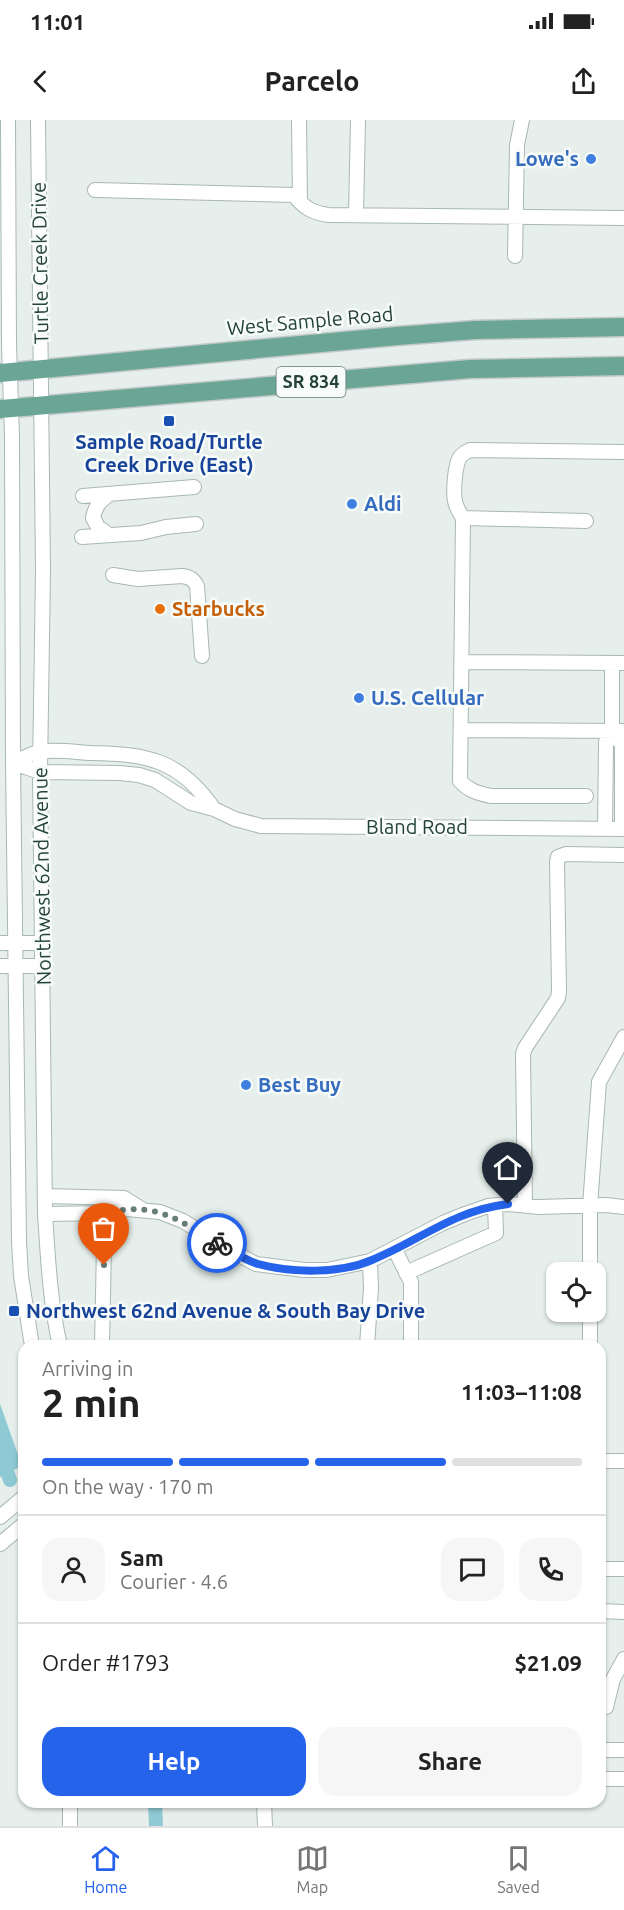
<!DOCTYPE html>
<meta charset="utf-8">
<style>
body{margin:0;font-family:Ubuntu,sans-serif;background:#f6f6f6;color:#222;height:100vh;display:flex;flex-direction:column;font-size:22px;white-space:nowrap}
*{box-sizing:border-box;margin:0}
p{font-size:20px;color:#767676}
.icon{flex:none;width:33px;height:33px;fill:none;stroke:currentColor;stroke-width:2;stroke-linecap:round;stroke-linejoin:round}
.map{position:relative;flex:1;overflow:hidden}
.details{position:absolute;left:18px;top:1220px;width:588px;height:468px;display:flex;flex-direction:column;background:#fff;border-radius:18px;box-shadow:0 2px 4px #0004}
.details>*{flex:none}
.fabs{position:absolute;left:546px;top:1142px;display:grid;gap:12px}
.fabs a{display:grid;place-items:center;width:60px;height:60px;border-radius:12px;background:#fff;box-shadow:0 2px 4px #0004;font-size:30px}
.pin{position:absolute;display:grid;place-items:center;width:51px;height:51px;color:#fff;margin:-62px -26px;border-radius:50% 50% 50% 0;rotate:-45deg;box-shadow:0 0 6px #0007}
.pin .icon{rotate:45deg}
.courier{position:absolute;display:grid;place-items:center;width:60px;height:60px;margin:-30px;border:4px solid #2563eb;border-radius:50%;background:#fff;color:#222;box-shadow:0 2px 8px #0007}
.headline em{font-style:normal;font-weight:700}
.headline div{display:flex;flex-direction:column-reverse}
.headline{display:flex;align-items:center;justify-content:space-between;height:102px;padding:0 24px}
h1{font-size:39px;font-weight:700;line-height:45px}
.bar{display:grid;grid-template-columns:repeat(4,1fr);gap:9px 6px;align-content:center;height:72px;padding:0 24px}
.bar i{height:8px;border-radius:4px;background:#e0e0e0}
.bar .on{background:#2563eb}
.bar p{grid-column:span 4}
.line{display:flex;align-items:center;gap:15px;padding:0 24px;border-top:2px solid #e0e0e0}
.line div{flex:1}
.round{display:grid;place-items:center;flex:none;width:63px;height:63px;border-radius:18px;background:#f6f6f6}
.button{display:flex;gap:12px;margin-top:auto;padding:12px 24px}
.button a{flex:1;height:69px;border-radius:18px;background:#2563eb;color:#fff;font-size:24px;font-weight:700;line-height:69px;text-align:center}
.button a+a{background:#f6f6f6;color:#222}
.status{display:flex;justify-content:space-between;align-items:center;height:42px;padding:0 30px;background:#fff;direction:ltr}
.status svg{height:16px;fill:currentColor}
header{display:flex;justify-content:space-between;align-items:center;height:78px;padding:0 24px;background:#fff;font-size:27px;font-weight:700}
.dock{display:flex;justify-content:space-around;align-items:center;height:84px;border-top:2px solid #e0e0e0;background:#fff;font-size:16px;color:#767676}
.dock a{display:grid;justify-items:center;gap:3px}
.dock .on{color:#2563eb}
.map>svg:first-child{display:block}
.water{fill:#8ec9d4}
.lines{fill:none;stroke-linecap:round;stroke-linejoin:round}
.canal{stroke:#8ec9d4;stroke-width:14}
.minor-casing{stroke:#a8b8b2;stroke-width:16}
.major-casing{stroke:#c2cac8;stroke-width:21}
.minor{stroke:#fff;stroke-width:14}
.major{stroke:#6aa596;stroke-width:18}
.done{stroke:#687f78;stroke-width:6;stroke-dasharray:0 10.8}
.route{stroke:#2563eb;stroke-width:8}
.shop-dot{fill:#3f7fe0;stroke:#f7fbf9;stroke-width:2}
.transit-dot{fill:#1a4fb4;stroke:#f7fbf9;stroke-width:2}
.food-dot{fill:#e8710a;stroke:#f7fbf9;stroke-width:2}
.labels{text-anchor:middle;stroke-width:5;stroke-linejoin:round;paint-order:stroke}
.shield{fill:#f7fbf9;stroke:#637a73;stroke-width:1.5}
.shield-label{font-size:18px;font-weight:bold;fill:#24423a}
.shop-label{font-size:20px;font-weight:bold;fill:#366cbe;stroke:#f7fbf9;text-anchor:start}
.street-label{font-size:20px;fill:#24423a;stroke:#f7fbf9}
.transit-label{font-size:20px;font-weight:bold;fill:#164399;stroke:#f7fbf9}
.food-label{font-size:20px;font-weight:bold;fill:#c56008;stroke:#f7fbf9;text-anchor:start}
</style>
<div class="status"><b>11:01</b><svg viewBox="0 0 49 12"><path d="M0 12V9h3v3zM5 12V6h3v6zM10 12V3h3v9zM15 12V0h3v12zM26 1h20v11H26zM47 4h2v5h-2z"/></svg></div>
<header><svg class="icon" aria-label="back" viewBox="0 0 24 24"><path d="M15 5l-7 7 7 7"/></svg>Parcelo<svg class="icon" aria-label="share" viewBox="0 0 24 24"><path d="M12 15V3M7 8l5-5 5 5M5 13v7h14v-7"/></svg></header>
<div class="map">
<svg width="624" height="1706" viewBox="0 0 624 1706">
<rect width="100%" height="100%" fill="#e6efeb"/>
<path class="water" d="M0,1284L22,1346L0,1357Z"/>
<g class="lines">
<path class="canal" d="M0,1330L10,1360
M155,1682L156,1706"/>
<defs>
<path id="minor" d="M8,0L9,225L12,317L13,643L19,1121L21,1156L32,1226
M38,0L43,450L40,652L45,1094C48,1139 50,1182 60,1226
M299,0L300,82
M95,70L294,75C304,88 313,93 329,95L624,98
M356,95L358,0
M515,136L517,25L522,0
M83,376L194,367
M463,398L586,401
M109,415L98,407L93,398C95,386 100,381 110,374
M82,417L141,413L166,407L196,404
M113,455L138,459L182,456C190,457 193,459 197,466L202,536
M462,542L624,543
M462,610L624,611
M612,611L622,625V709
M13,643L40,652L119,653L139,655L155,660L191,683L214,689L235,699L261,706L624,709
M13,643C21,639 30,634 39,632C52,629 75,632 90,633C147,634 179,639 214,689
M586,676H491C478,673 469,671 460,661L463,398C460,393 456,388 455,381C453,372 455,347 459,339C461,334 466,332 470,330L624,332
M605,709L606,622L612,611V543
M0,823H42
M0,846H43
M45,1076L124,1078L143,1090
M525,1085L523,934L525,928L558,878L559,871L557,742L558,737L566,734L624,735
M45,1094L112,1093L127,1089L160,1092L183,1101L230,1130L256,1144L304,1150H327L370,1141L443,1103L465,1094L488,1086L508,1084L539,1087L606,1085L624,1087
M395,1130L411,1162V1226
M590,1152V1086L599,962L624,917
M406,1153L496,1113L495,1086
M590,1191V1226
M102,1226L104,1125L112,1093
M367,1226L371,1168L370,1141
M600,1341H624
M0,1397L24,1377
M0,1424L24,1404
M600,1449H624
M600,1491L624,1492
M600,1589L606,1587L613,1559L624,1539
M600,1630H624
M600,1659H624
M70,1682V1706
M264,1682L265,1706"/>
<path id="major" d="M0,253L397,216L475,210L624,207
M0,289L470,249L624,246"/>
</defs>
<use href="#minor" class="minor-casing"/>
<use href="#major" class="major-casing"/>
<use href="#minor" class="minor"/>
<use href="#major" class="major"/>
</g>
<g class="lines">
<path class="done" d="M104,1145V1125L112,1092C157,1082 180,1101 217,1123"/>
<path class="route" d="M217,1123C230,1130 244,1140 258,1144C292,1153 340,1154 372,1140C421,1120 452,1091 508,1084"/>
</g>
<g class="shop-dot">
<circle cx="591" cy="39" r="6"/>
<circle cx="352" cy="384" r="6"/>
<circle cx="359" cy="578" r="6"/>
<circle cx="246" cy="965" r="6"/>
</g>
<g class="transit-dot">
<rect x="163" y="295" width="12" height="12" rx="3"/>
<rect x="8" y="1185" width="12" height="12" rx="3"/>
</g>
<circle class="food-dot" cx="160" cy="489" r="6"/>
<g class="labels">
<rect class="shield" x="276.5" y="247" width="69" height="30" rx="4.5"/>
<g class="shield-label">
<text x="311" y="268">SR 834</text>
</g>
<g class="shop-label">
<text x="579" y="46" text-anchor="end">Lowe's</text>
<text x="364" y="391">Aldi</text>
<text x="371" y="585">U.S. Cellular</text>
<text x="258" y="972">Best Buy</text>
</g>
<g class="street-label">
<text transform="translate(40 143) rotate(-91)" y="7">Turtle Creek Drive</text>
<text transform="translate(310 201) rotate(-5)" y="7">West Sample Road</text>
<text x="417" y="714">Bland Road</text>
<text transform="translate(42 756) rotate(-91)" y="7">Northwest 62nd Avenue</text>
</g>
<g class="transit-label">
<text x="169" y="329">Sample Road/Turtle<tspan x="169" dy="23">Creek Drive (East)</tspan></text>
<text x="26" y="1198" text-anchor="start">Northwest 62nd Avenue &amp; South Bay Drive</text>
</g>
<g class="food-label">
<text x="172" y="496">Starbucks</text>
</g>
</g>
</svg>
<div class="fabs">
<a><svg class="icon" aria-label="locate" viewBox="0 0 24 24"><circle cx="12" cy="12" r="6"/><path d="M12 2v4M12 18v4M2 12h4M18 12h4"/></svg></a>
</div>
<div class="pin" style="left:104px;top:1145px;background:#ea580c"><svg class="icon" aria-label="bag" viewBox="0 0 24 24"><path d="M5 8h14l-1 12H6zM9 8a3 3 0 0 1 6 0"/></svg></div>
<div class="pin" style="left:508px;top:1084px;background:#1f2937"><svg class="icon" aria-label="home" viewBox="0 0 24 24"><path d="M3 11l9-7 9 7M6 9v11h12V9"/></svg></div>
<div class="courier" style="left:217px;top:1123px"><svg class="icon" aria-label="bike" viewBox="0 0 24 24"><circle cx="6" cy="16" r="4"/><circle cx="18" cy="16" r="4"/><path d="M6 16l4-8h5l3 8M10 8l3 8H6M13 5h3"/></svg></div>
<section class="details">
<div class="headline"><div><h1>2 min</h1><p>Arriving in</p></div><em>11:03–11:08</em></div>
<div class="bar"><i class="on"></i><i class="on"></i><i class="on"></i><i></i><p>On the way · 170 m</p></div>
<div class="line" style="height:108px"><a class="round"><svg class="icon" aria-label="person" viewBox="0 0 24 24"><circle cx="12" cy="8" r="4"/><path d="M4 21q1-7 8-7t8 7"/></svg></a><div><b>Sam</b><p>Courier · 4.6</p></div><a class="round"><svg class="icon" aria-label="chat" viewBox="0 0 24 24"><path d="M4 5h16v11H9l-5 4z"/></svg></a><a class="round"><svg class="icon" aria-label="phone" viewBox="0 0 24 24"><path d="M5 4h4l2 5-3 2q2 4 5 5l2-3 5 2v4C11 20 4 13 5 4z"/></svg></a></div>
<div class="line" style="height:78px"><div>Order #1793</div><b>$21.09</b></div>
<div class="button"><a>Help</a><a>Share</a></div>
</section>
</div>
<nav class="dock">
<a class="on"><svg class="icon" aria-label="home" viewBox="0 0 24 24"><path d="M3 11l9-7 9 7M6 9v11h12V9"/></svg>Home</a>
<a><svg class="icon" aria-label="map" viewBox="0 0 24 24"><path d="M3 6l6-2 6 2 6-2v14l-6 2-6-2-6 2zM9 4v14M15 6v14"/></svg>Map</a>
<a><svg class="icon" aria-label="saved" viewBox="0 0 24 24"><path d="M7 4h10v16l-5-4-5 4z"/></svg>Saved</a>
</nav>
